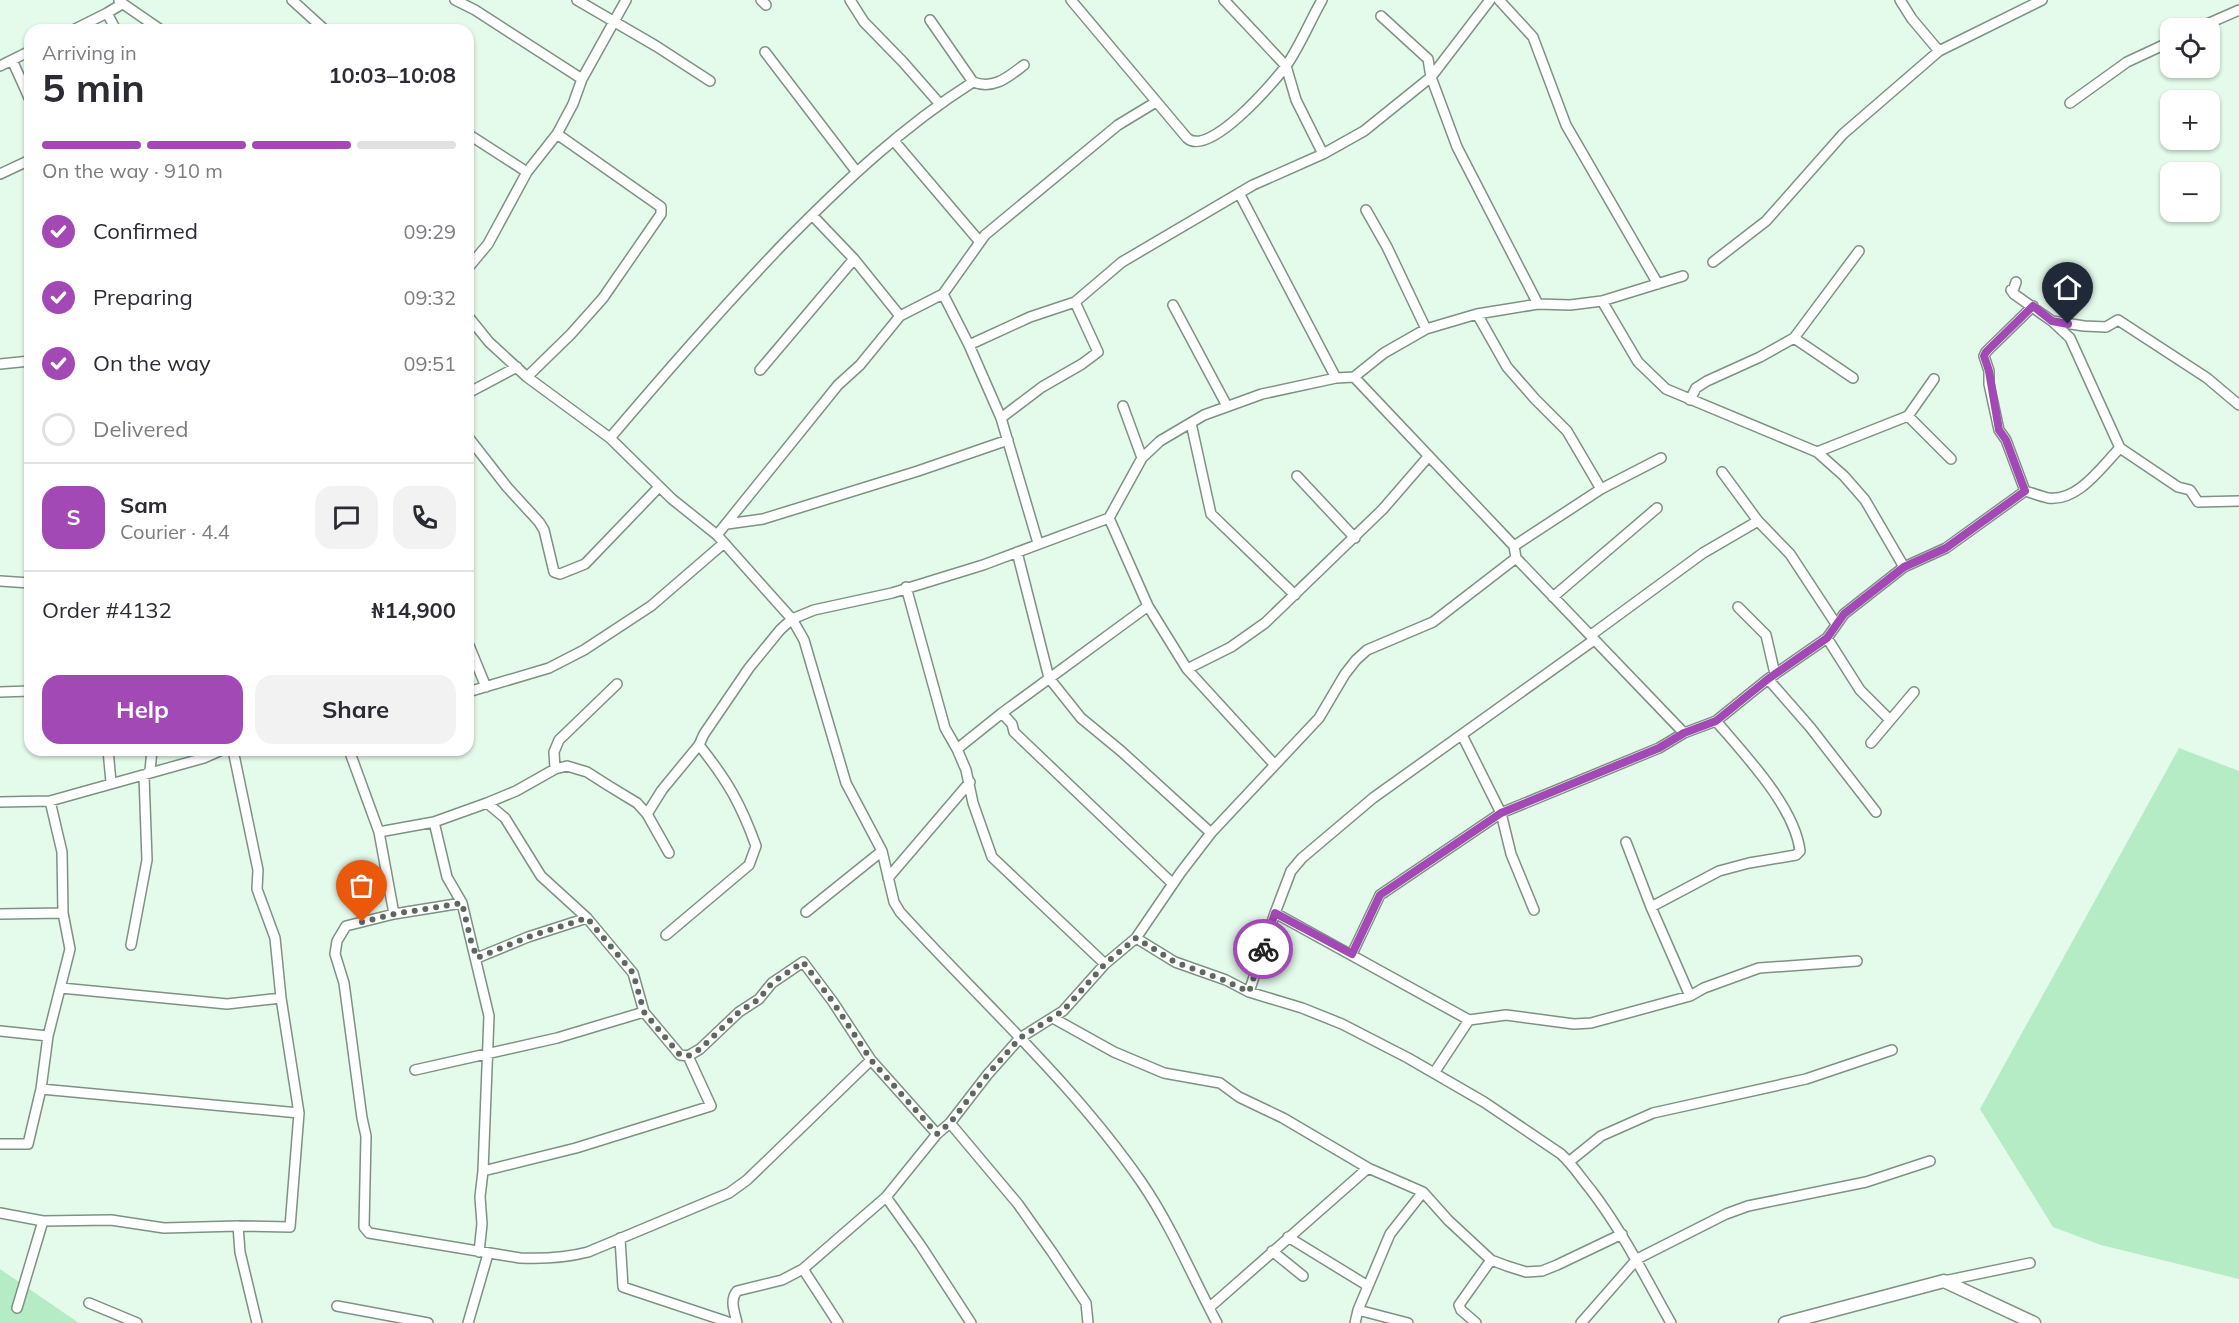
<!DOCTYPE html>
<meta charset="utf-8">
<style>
body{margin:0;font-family:Mulish,sans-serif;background:#f2f2f3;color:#2b2b33;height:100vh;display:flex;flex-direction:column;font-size:22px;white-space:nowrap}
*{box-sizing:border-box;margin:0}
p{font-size:20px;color:#7c7c81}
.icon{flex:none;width:33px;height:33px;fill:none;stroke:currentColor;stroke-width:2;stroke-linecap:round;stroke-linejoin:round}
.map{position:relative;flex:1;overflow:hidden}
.side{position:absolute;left:24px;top:24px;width:450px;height:732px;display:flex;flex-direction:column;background:#fff;border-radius:18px;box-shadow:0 2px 4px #0004}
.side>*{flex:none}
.controls{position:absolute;left:2160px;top:18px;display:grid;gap:12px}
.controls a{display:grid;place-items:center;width:60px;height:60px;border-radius:12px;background:#fff;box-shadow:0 2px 4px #0004;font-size:30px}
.pin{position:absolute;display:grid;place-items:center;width:51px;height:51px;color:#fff;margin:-62px -26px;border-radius:50% 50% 50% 0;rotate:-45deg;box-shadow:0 0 6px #0007}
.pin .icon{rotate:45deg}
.courier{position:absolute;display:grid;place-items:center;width:60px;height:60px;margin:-30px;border:4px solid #a249b5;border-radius:50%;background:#fff;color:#222;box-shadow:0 2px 8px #0007}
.summary em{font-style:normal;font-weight:700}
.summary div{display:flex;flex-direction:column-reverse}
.summary{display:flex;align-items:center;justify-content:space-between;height:102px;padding:0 18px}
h1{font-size:39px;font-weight:700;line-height:45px}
.bar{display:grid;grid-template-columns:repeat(4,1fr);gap:9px 6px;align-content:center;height:72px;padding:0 18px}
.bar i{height:8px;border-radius:4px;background:#e1e1e2}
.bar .current{background:#a249b5}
.bar p{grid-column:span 4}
.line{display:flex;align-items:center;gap:15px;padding:0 18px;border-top:2px solid #e1e1e2}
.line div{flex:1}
.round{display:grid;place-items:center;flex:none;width:63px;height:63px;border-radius:18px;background:#f2f2f3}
ol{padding:0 18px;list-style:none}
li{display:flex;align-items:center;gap:18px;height:66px}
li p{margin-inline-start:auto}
li .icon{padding:6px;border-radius:50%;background:#a249b5;color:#fff;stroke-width:4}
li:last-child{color:#7c7c81}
li i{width:33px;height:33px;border:3px solid #e1e1e2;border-radius:50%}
.cta{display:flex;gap:12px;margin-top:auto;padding:12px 18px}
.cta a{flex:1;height:69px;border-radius:18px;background:#a249b5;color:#fff;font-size:24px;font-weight:700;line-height:69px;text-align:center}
.cta a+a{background:#f2f2f3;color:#2b2b33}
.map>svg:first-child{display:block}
.green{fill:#b6ecc5}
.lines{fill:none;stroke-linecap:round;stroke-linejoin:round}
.minor-casing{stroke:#7e9283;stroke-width:12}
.tertiary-casing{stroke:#7e9283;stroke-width:15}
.minor{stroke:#fff;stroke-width:9}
.tertiary{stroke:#fff;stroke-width:12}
.done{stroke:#5c6860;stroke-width:6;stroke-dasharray:0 10.8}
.route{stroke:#a249b5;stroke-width:8}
</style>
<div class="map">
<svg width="2239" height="1323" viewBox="0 0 2239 1323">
<rect width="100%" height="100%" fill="#e4faea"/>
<path class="green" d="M2179,748L2239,771V1279L2101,1245L2053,1227L1980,1109Z
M0,1269L79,1323H0Z"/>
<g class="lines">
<defs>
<path id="minor" d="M292,0L325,30
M455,0L475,10L582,79
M577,0L656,46L710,81
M761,0L766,5
M850,0L864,22L903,62L939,103
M1071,0L1187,138C1209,158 1273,83 1286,66C1300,46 1310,21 1322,0
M1224,0L1286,66L1296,100L1323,154
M1499,0L1533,37L1566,125L1658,284
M1900,0L1912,19L1939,51
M119,1L161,30
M107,13L116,30
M1381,16L1428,59L1431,77L1457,147L1538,304
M930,20L973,82
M2198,28L2239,10
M73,30L107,13L122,4
M765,52L856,171
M12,60L30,100
M0,66L30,51
M2070,103L2127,62L2170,42
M468,134L527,172
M894,141L980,242
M0,174L30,160
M1239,193L1336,378
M1366,210L1387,247L1426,329
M812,215L854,259L900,316
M1713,262L1766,221L1843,134L1939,51L2042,0
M468,268L488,244L527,172L557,134L573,104L582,79L626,0
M2016,282L2014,288L2011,290L2014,294L2052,321L2084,326L2106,327L2118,320L2207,378L2239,405
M943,294L969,345L1001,418L1038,543
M1602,301L1638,362L1666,389L1817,452L1844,476L1865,500L1904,567
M1173,305L1227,406
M1477,314L1507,367L1535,399L1567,431L1601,489
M468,316L489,342L527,377L610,438L672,499L717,535L792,619L804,640L846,783L882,851L894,902L900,912C981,1001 1073,1083 1142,1183C1172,1227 1192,1276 1217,1323
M2052,321L2070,338L2120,448L2178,487L2190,490L2198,502L2239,501
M1794,338L1853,378
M969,345L1030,317L1075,302
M0,364L30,361
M760,370L854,259
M527,377L571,334L603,298L661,214V207L557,134
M1354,377L1514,546L1516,558L1684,733
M468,393L517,367
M1690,400L1696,388L1707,381L1760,357L1794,338L1859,251
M1123,406L1142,458
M1908,416L1951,459
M1001,418L1042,387L1082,364L1098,352L1075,302L1122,262L1253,185L1323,154L1364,131L1431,77L1490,0
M1191,423L1211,514L1295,595
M468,437L507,487L539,522L544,530L554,572L560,574L585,564L659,487
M610,438C666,372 723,307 783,244C842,184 902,127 973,82C994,90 1008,77 1024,65
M1817,452L1908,416L1934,379
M1722,472L1758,521L1790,554L1836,624
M1297,476L1355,538
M2025,491L2006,440L1999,430L1989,384V371L1984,356L1986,352L2033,306
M1109,518L1148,606L1187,669L1274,764
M727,524L763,519L918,471L1008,440
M717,535L838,385L860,365L900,316L943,294L985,235L1118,125L1156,102
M1514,546L1601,489L1661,458
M1017,552L1049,678L1081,718L1121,751L1211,833
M0,581L30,583
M906,587L945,728L957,749L966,770L973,803L992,857L1105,964
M1553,597L1657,508
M1738,607L1766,635L1775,674
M1591,635L1703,553L1758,521
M1827,638L1860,690L1890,720
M468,643L486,687
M1187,669L1231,647L1265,623L1383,509L1428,457
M1768,679L1810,727L1876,812
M0,692L30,691
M468,692L549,668L584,650L651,606L724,543
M1002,713L1012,724L1014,732L1173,884
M1462,735L1501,813L1511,854L1534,910
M1871,743L1914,692
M957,749L1002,713L1148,606
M108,750L111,782
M233,750L258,870L257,889L275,938L281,998L299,1113L290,1227L238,1226
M349,750L379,832L394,914
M555,769L554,752L559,740L617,684
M0,802L50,801L204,758L222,750
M487,803L505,818L541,876L587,918L633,973L644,1012L680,1055L688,1056L700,1049L739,1012L759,999L772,983L803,962L833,1002L871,1060L937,1134
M647,814L669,853
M434,822L447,877L462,903L489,1016L483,1171L480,1197L482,1224L479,1252
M379,832L434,822L487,803L516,791L555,769L567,766L587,772L609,786L637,803L647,814L662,790L699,745L704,734L749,668L780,630L792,619L814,610L892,593L983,565L1109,518L1142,458L1160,441L1204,415L1262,394L1336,378L1354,377L1384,353L1426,329L1477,314L1538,304L1570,305L1602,301L1683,276
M1626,842L1651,907L1690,996
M888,878L970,782
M462,903L394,914L346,926L337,941L335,954L344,983L362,1118L366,1136L364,1227L369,1233L520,1258C544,1259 565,1258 588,1252L729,1193L747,1180L871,1060
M1651,907L1719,871L1749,863L1796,855L1800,851C1795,807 1744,754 1716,721
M806,912L882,851
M1275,913L1469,1020
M0,914L63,913
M666,935L749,865L756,846C741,804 727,780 699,745
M1136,938L1175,962L1226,980L1249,992L1302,1008L1342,1024L1408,1058L1484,1102L1561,1154C1573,1165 1581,1178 1591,1190C1623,1232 1645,1277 1671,1323
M131,945L147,860L144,776L150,771L152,750
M1352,954L1380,895L1501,813L1659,748L1684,733L1716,721L1768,679L1827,638L1844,614L1904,567L1946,548L2025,491C2032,493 2040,496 2048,498C2078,502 2101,467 2120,448
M477,958L528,937L587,918
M61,988L227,1004L281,998
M1249,992L1275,913L1291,871L1302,858L1373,798L1594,640
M1053,1018L1114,1052L1164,1073L1220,1083L1239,1097L1283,1118L1368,1168L1423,1192L1448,1220L1491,1260L1507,1266L1526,1272L1542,1271L1557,1265L1622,1234
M0,1031L48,1036
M415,1070L557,1038L644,1012
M1434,1073L1469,1020L1506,1015L1574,1024L1591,1023L1690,996L1704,988L1759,968L1857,961
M41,1089L299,1113
M950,1123L1018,1204L1052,1252L1086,1303L1088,1323
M0,1144H28L41,1089L48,1036L70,949L63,913L62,852L50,801
M1570,1161L1601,1136L1653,1113L1806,1079L1892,1050
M483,1171L576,1148L711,1106L688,1056
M886,1197L921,1246L971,1323
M0,1213L43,1221L111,1220L164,1228L238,1226L240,1252L257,1323
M1288,1237L1368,1286
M620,1238L623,1287L731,1323
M1272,1251L1303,1276
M803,1269L838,1323
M1944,1281L2030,1263
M89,1303L137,1323
M337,1306L428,1323
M1210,1307L1368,1168
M17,1308L43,1221
M1358,1310L1408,1323
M468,1323L488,1254
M737,1323C735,1312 729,1301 737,1291L782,1280L803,1269L886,1197L937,1134L950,1123L988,1074L1020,1038L1063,1011L1105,964L1136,938L1181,872L1211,833L1319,718L1345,674L1356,660L1367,650L1433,622L1516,558
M1355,1323L1358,1310L1390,1234L1423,1192
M1476,1323L1461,1310L1459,1305L1491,1260
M1581,1323L1637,1259L1726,1214L1748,1206L1866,1182L1930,1161"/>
<path id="tertiary" d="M1785,1323L1944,1281L2034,1323"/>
</defs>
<use href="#minor" class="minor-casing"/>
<use href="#tertiary" class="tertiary-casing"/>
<use href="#minor" class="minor"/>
<use href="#tertiary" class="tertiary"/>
</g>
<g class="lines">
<path class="done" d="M362,922L394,914L462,903L471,941L477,958L528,937L587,918L633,973L644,1012L680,1055L688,1056L700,1049L739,1012L759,999L772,983L803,962L833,1002L871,1060L937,1134L950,1123L988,1074L1020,1038L1063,1011L1105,964L1136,938L1175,962L1226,981L1249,992L1263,949"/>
<path class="route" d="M1263,949L1275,913L1352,954L1380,895L1501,813L1659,748L1684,733L1716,721L1768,679L1827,638L1844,614L1904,567L1946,548L2025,491L2006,440L1999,430L1989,371L1984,356L1986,352L2033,306L2052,321L2068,324"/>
</g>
</svg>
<div class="controls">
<a><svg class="icon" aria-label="locate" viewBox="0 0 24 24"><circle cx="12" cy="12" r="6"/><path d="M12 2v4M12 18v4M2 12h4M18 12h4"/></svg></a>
<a>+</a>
<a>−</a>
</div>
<div class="pin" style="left:362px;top:922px;background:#ea580c"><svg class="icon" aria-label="bag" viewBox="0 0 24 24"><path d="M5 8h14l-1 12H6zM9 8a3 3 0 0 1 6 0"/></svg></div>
<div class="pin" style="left:2068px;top:324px;background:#1f2937"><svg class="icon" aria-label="home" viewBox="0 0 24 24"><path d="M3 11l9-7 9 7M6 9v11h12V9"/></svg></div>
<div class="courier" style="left:1263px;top:949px"><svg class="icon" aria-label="bike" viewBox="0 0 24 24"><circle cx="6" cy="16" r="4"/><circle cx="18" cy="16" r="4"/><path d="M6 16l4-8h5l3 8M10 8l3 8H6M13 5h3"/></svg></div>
<section class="side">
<div class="summary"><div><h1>5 min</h1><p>Arriving in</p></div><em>10:03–10:08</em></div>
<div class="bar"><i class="current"></i><i class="current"></i><i class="current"></i><i></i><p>On the way · 910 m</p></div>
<ol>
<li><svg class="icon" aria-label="check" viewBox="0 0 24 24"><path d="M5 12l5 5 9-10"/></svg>Confirmed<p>09:29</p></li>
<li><svg class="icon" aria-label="check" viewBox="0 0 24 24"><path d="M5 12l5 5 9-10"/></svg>Preparing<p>09:32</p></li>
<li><svg class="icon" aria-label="check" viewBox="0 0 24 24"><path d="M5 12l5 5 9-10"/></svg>On the way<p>09:51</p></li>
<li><i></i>Delivered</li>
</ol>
<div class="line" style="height:108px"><b class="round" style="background:#a249b5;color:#fff">S</b><div><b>Sam</b><p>Courier · 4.4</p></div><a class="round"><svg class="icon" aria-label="chat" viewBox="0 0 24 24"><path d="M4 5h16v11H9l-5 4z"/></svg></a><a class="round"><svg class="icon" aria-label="phone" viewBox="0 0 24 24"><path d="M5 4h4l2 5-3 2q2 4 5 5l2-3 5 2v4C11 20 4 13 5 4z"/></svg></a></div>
<div class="line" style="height:78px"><div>Order #4132</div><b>₦14,900</b></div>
<div class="cta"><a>Help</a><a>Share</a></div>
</section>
</div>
